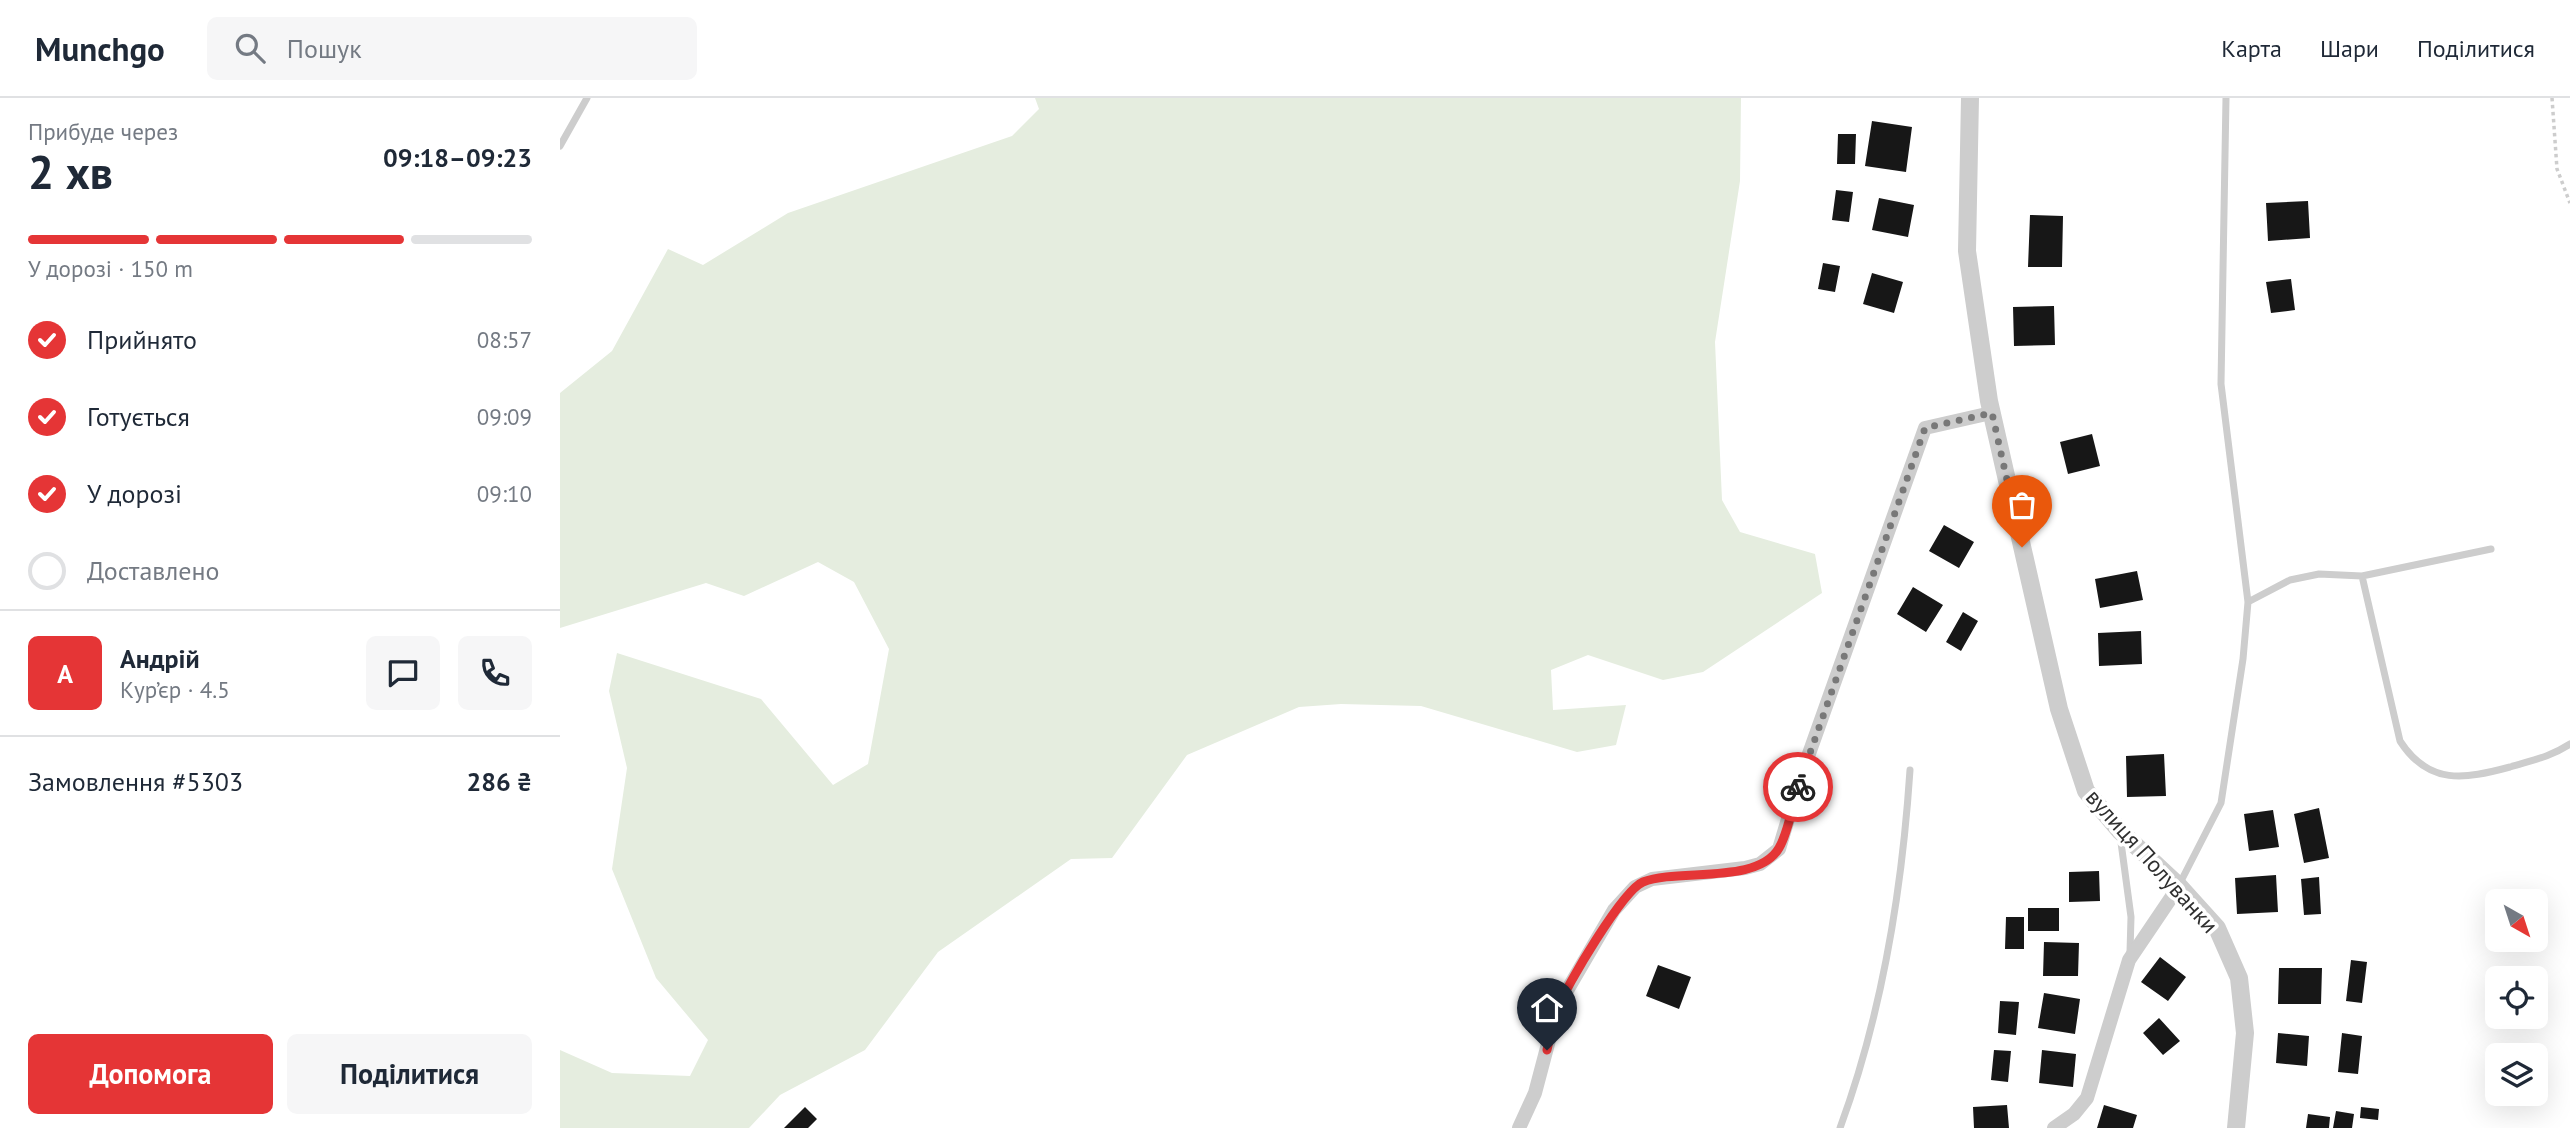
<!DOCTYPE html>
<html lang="uk">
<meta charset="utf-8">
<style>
body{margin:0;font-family:"PT Sans",sans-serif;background:#f6f6f7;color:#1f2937;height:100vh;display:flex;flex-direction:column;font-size:26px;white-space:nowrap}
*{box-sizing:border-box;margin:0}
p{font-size:23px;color:#747a83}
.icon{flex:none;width:38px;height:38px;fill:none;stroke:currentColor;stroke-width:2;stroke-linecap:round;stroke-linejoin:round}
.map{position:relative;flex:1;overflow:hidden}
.side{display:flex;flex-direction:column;background:#fff;width:560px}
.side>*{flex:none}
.needle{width:46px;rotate:141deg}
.tools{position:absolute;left:1925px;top:791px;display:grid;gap:14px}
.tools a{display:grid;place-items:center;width:63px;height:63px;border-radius:10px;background:#fff;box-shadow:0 7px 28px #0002;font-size:35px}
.pin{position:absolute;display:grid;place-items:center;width:60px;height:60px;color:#fff;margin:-72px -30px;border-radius:50% 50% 50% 0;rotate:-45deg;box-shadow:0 0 7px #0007}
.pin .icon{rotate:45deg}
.courier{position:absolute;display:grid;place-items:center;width:70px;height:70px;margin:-35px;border:5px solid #e53536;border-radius:50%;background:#fff;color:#222;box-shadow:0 2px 9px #0007}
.summary em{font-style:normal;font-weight:700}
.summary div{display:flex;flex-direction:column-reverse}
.summary{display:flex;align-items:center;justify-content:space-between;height:119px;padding:0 28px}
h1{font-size:46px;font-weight:700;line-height:52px}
.bar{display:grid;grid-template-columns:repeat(4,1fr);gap:10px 7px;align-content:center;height:84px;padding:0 28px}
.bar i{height:9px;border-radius:5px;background:#e0e1e3}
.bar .selected{background:#e53536}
.bar p{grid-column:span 4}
.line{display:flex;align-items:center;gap:18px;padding:0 28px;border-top:2px solid #e0e1e3}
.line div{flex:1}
.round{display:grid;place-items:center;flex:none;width:74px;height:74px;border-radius:10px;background:#f6f6f7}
ol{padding:0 28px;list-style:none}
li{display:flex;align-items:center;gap:21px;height:77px}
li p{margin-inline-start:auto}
li .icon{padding:7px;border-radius:50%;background:#e53536;color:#fff;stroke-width:4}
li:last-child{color:#747a83}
li i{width:38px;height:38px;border:4px solid #e0e1e3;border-radius:50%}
.action{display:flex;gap:14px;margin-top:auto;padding:14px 28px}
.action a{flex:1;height:80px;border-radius:10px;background:#e53536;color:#fff;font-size:28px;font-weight:700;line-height:80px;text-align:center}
.action a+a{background:#f6f6f7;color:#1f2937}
header{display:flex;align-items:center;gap:42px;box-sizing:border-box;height:98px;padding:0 35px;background:#fff;border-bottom:2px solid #e0e1e3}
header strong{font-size:33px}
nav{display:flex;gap:38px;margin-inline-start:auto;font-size:24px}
.search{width:490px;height:63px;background:#f6f6f7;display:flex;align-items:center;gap:18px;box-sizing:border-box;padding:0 24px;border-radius:10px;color:#747a83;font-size:26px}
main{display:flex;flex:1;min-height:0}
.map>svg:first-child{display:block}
.green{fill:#e5eddf}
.building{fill:#171717}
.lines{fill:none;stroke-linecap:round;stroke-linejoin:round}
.path{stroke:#cdcdcd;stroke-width:3.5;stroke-dasharray:3.5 3.5;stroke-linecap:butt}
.service{stroke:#cdcdcd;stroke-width:7}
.minor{stroke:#cdcdcd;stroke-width:14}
.tertiary{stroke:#cdcdcd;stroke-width:18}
.done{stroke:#787878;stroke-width:7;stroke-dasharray:0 12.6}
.route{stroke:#e53536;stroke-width:9}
.labels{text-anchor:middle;stroke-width:7;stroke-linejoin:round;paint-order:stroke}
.street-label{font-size:23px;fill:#303030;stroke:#fff}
</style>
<header>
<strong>Munchgo</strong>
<div class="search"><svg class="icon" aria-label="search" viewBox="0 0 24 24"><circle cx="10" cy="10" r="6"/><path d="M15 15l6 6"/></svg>Пошук</div>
<nav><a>Карта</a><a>Шари</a><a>Поділитися</a></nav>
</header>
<main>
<section class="side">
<div class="summary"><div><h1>2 хв</h1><p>Прибуде через</p></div><em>09:18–09:23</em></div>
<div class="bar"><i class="selected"></i><i class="selected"></i><i class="selected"></i><i></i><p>У дорозі · 150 m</p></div>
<ol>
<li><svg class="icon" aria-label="check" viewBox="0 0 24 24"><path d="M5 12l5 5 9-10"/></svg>Прийнято<p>08:57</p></li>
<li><svg class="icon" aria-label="check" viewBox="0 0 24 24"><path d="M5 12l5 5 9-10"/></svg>Готується<p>09:09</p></li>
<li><svg class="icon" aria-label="check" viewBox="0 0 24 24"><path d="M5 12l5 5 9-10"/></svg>У дорозі<p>09:10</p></li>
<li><i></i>Доставлено</li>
</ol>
<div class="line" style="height:126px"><b class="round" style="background:#e53536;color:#fff">А</b><div><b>Андрій</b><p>Кур’єр · 4.5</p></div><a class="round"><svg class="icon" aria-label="chat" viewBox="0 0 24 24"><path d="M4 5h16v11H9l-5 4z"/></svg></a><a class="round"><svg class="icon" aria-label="phone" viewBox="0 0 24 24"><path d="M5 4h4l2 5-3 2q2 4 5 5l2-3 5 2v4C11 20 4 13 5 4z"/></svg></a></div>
<div class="line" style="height:91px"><div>Замовлення #5303</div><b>286 ₴</b></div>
<div class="action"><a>Допомога</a><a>Поділитися</a></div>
</section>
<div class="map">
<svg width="2010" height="1030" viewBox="0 0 2010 1030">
<rect width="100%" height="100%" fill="#fff"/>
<path class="green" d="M475,0H1181L1180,83L1155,244L1162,402L1180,434L1255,456L1262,495L1143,574L1103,582L1028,557L991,572L993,612L1066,607L1056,647L1017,654L861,608L781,606L739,609L627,657L552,760L511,761L378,854L305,952L220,997L189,1030H0V952L52,975L130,978L148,942L96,880L52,771L67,670L49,593L57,555L201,601L273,687L308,666L329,551L294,484L258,464L184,498L146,485L0,530V295L52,253L108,151L143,167L228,115L452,38L479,11Z"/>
<path class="building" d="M1312,23L1352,29L1346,74L1305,68Z
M1278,36H1296L1295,66H1277Z
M1276,92L1293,94L1289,124L1272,122Z
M1319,100L1354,107L1348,139L1312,132Z
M1748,103L1750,140L1708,143L1706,105Z
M1470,117L1503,118L1502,169H1468Z
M1263,165L1280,168L1275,194L1258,191Z
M1312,175L1343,184L1334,215L1303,206Z
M1731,181L1735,212L1711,215L1706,184Z
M1494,208L1495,247L1454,248L1453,209Z
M1532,336L1540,368L1508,376L1500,344Z
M1384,427L1414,444L1399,470L1369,453Z
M1577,473L1583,502L1540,510L1535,481Z
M1353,489L1383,507L1366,534L1337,516Z
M1403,514L1418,523L1401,553L1386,544Z
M1581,533L1582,566L1539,568L1538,535Z
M1604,656L1606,698L1567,699L1566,658Z
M1759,710L1769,760L1744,765L1734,716Z
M1713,712L1719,749L1689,753L1684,716Z
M1539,773L1540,803L1509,804V774Z
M1716,777L1718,814L1677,816L1675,780Z
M1759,779L1761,816L1744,817L1741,781Z
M1468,810H1499V833H1468Z
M1446,819H1464V851H1445Z
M1484,844L1519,845L1518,878H1483Z
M1600,859L1626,879L1608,903L1581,884Z
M1791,862L1807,864L1802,905L1786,903Z
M1098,867L1131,879L1119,911L1086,898Z
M1719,870H1762L1761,906H1718Z
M1484,895L1520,901L1515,936L1478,930Z
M1440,903L1459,904L1456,937L1438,935Z
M1599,920L1620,943L1603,957L1583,935Z
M1718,935L1749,938L1747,968L1716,965Z
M1782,935L1802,938L1798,976L1778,974Z
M1434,952L1451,953L1448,984L1431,982Z
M1482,952L1516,956L1513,989L1479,985Z
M1447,1007L1449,1030H1414L1413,1009Z
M1544,1007L1577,1017L1573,1030H1537Z
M245,1009L257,1021L248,1030H224Z
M1801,1009L1819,1011L1818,1022L1800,1020Z
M1776,1013L1794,1016L1792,1030H1773Z
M1748,1016L1770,1019L1769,1030H1746Z"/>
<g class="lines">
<path class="path" d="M1992,0L1997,71L2010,105"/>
<path class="service" d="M0,48L27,0
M1802,478L1931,451
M1688,504L1730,482L1759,476L1802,478L1840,643C1869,688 1905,681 1950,669C1973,662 1990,659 2010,646
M1560,737L1571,819L1570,854
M1619,787L1661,705L1683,561L1688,504L1661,286L1666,0
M1280,1030C1322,916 1342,793 1350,672"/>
<path class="minor" d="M959,1030L975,995L998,908L1054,812L1075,789L1092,781L1185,770L1200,766L1219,751L1240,681L1365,330L1431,315
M1494,1030L1514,1016L1527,1000L1569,862L1619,788"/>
<path class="tertiary" d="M1410,0L1407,153L1429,303L1499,611L1526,693L1560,733L1619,788L1657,830L1679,880L1685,935L1676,1030"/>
</g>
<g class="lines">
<path class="done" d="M1238,689L1365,330L1432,315L1462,449"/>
<path class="route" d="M987,952C990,938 993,924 998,910C1006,888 1063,792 1083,784C1118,770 1198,787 1219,750C1229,733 1232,708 1238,689"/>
</g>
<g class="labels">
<g class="street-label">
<text transform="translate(1592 763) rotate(48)" y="8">вулиця Полуванки</text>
</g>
</g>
</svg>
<div class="tools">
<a><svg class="needle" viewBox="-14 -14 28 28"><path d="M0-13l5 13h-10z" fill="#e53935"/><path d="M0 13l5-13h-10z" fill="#747a83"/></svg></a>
<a><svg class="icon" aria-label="locate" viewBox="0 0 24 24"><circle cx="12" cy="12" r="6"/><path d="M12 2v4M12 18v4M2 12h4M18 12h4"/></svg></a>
<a><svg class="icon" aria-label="layers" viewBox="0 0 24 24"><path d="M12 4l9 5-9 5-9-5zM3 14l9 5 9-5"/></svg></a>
</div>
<div class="pin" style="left:1462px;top:449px;background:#ea580c"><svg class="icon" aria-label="bag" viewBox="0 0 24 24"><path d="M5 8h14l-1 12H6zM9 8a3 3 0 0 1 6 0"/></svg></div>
<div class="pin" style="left:987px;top:952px;background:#1f2937"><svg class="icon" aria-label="home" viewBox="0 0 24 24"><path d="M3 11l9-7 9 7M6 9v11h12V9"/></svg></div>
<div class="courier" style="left:1238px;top:689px"><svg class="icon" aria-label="bike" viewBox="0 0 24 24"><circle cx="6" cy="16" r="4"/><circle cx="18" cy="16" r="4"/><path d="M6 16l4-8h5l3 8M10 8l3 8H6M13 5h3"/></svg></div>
</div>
</main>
